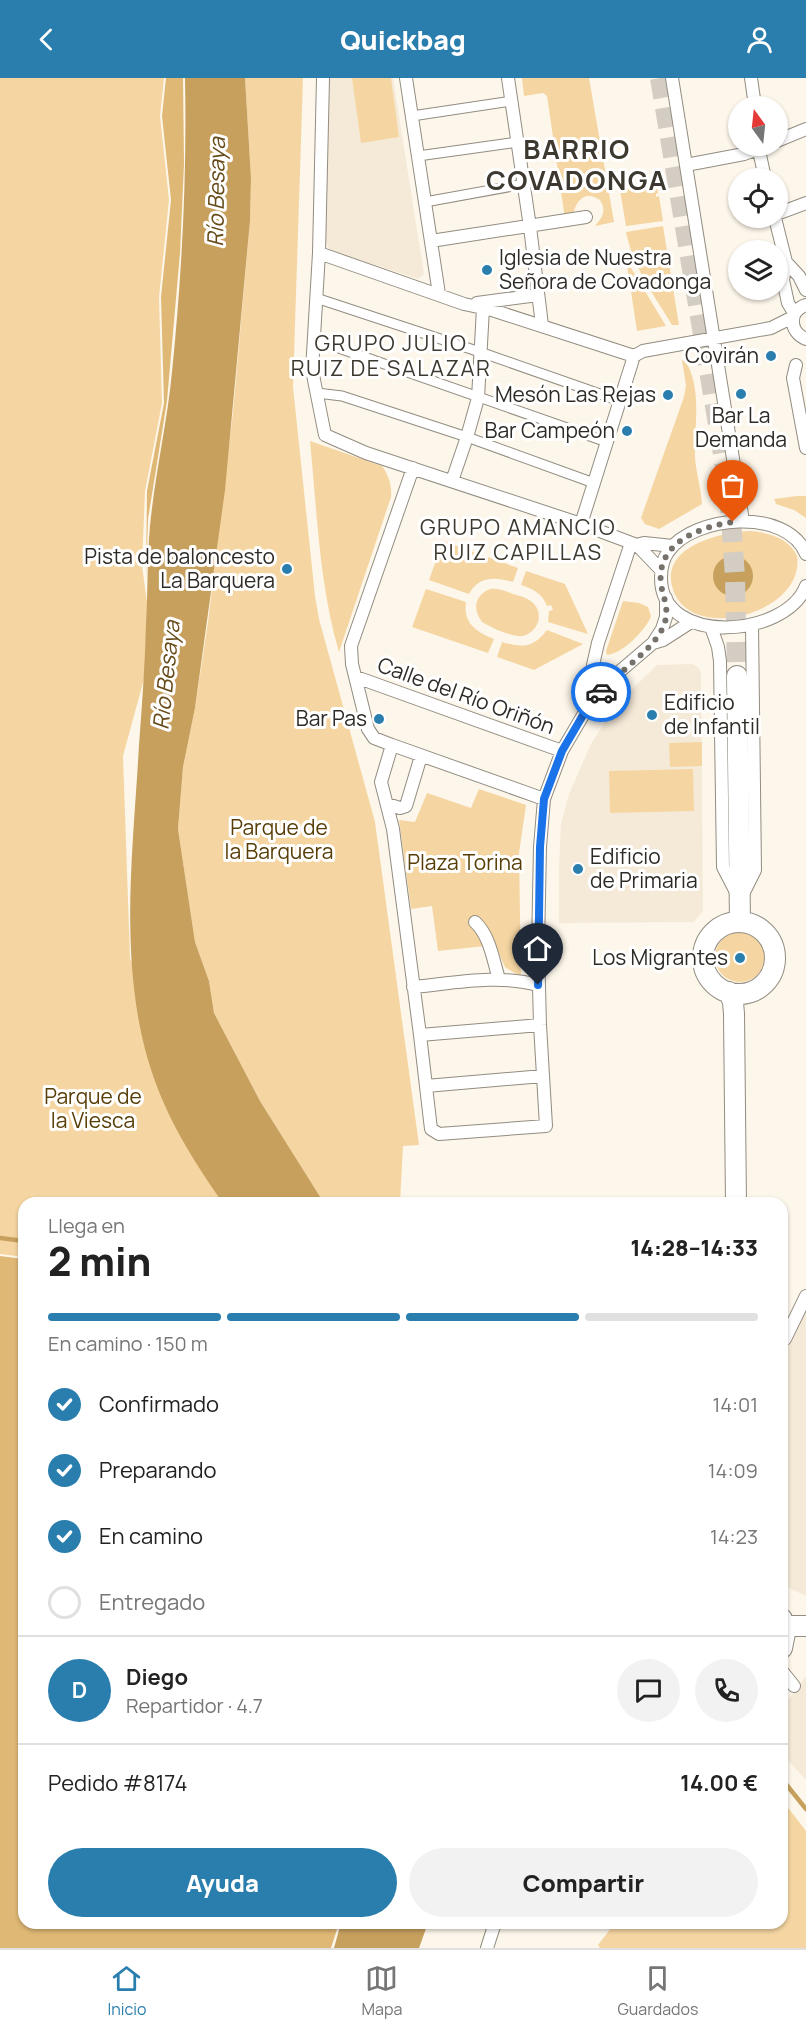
<!DOCTYPE html>
<html lang="es">
<meta charset="utf-8">
<style>
body{margin:0;font-family:Manrope,sans-serif;background:#f2f2f2;color:#222;height:100vh;display:flex;flex-direction:column;font-size:22px;white-space:nowrap}
*{box-sizing:border-box;margin:0}
p{font-size:20px;color:#767676}
.icon{flex:none;width:33px;height:33px;fill:none;stroke:currentColor;stroke-width:2;stroke-linecap:round;stroke-linejoin:round}
.map{position:relative;flex:1;overflow:hidden}
.drawer{position:absolute;left:18px;top:1119px;width:770px;height:732px;display:flex;flex-direction:column;background:#fff;border-radius:18px;box-shadow:0 2px 4px #0004}
.drawer>*{flex:none}
.needle{width:39px;rotate:345deg}
.fabs{position:absolute;left:728px;top:18px;display:grid;gap:12px}
.fabs a{display:grid;place-items:center;width:60px;height:60px;border-radius:50%;background:#fff;box-shadow:0 2px 4px #0004;font-size:30px}
.pin{position:absolute;display:grid;place-items:center;width:51px;height:51px;color:#fff;margin:-62px -26px;border-radius:50% 50% 50% 0;rotate:-45deg;box-shadow:0 0 6px #0007}
.pin .icon{rotate:45deg}
.courier{position:absolute;display:grid;place-items:center;width:60px;height:60px;margin:-30px;border:4px solid #1a73e8;border-radius:50%;background:#fff;color:#222;box-shadow:0 2px 8px #0007}
.overview em{font-style:normal;font-weight:800}
.overview div{display:flex;flex-direction:column-reverse}
.overview{display:flex;align-items:center;justify-content:space-between;height:102px;padding:0 30px}
h1{font-size:39px;font-weight:800;line-height:45px}
.bar{display:grid;grid-template-columns:repeat(4,1fr);gap:9px 6px;align-content:center;height:72px;padding:0 30px}
.bar i{height:8px;border-radius:4px;background:#e0e0e0}
.bar .current{background:#2a7eae}
.bar p{grid-column:span 4}
.line{display:flex;align-items:center;gap:15px;padding:0 30px;border-top:2px solid #e0e0e0}
.line div{flex:1}
.round{display:grid;place-items:center;flex:none;width:63px;height:63px;border-radius:32px;background:#f2f2f2}
ol{padding:0 30px;list-style:none}
li{display:flex;align-items:center;gap:18px;height:66px}
li p{margin-inline-start:auto}
li .icon{padding:6px;border-radius:50%;background:#2a7eae;color:#fff;stroke-width:4}
li:last-child{color:#767676}
li i{width:33px;height:33px;border:3px solid #e0e0e0;border-radius:50%}
.action{display:flex;gap:12px;margin-top:auto;padding:12px 30px}
.action a{flex:1;height:69px;border-radius:36px;background:#2a7eae;color:#fff;font-size:24px;font-weight:800;line-height:69px;text-align:center}
.action a+a{background:#f2f2f2;color:#222}
header{display:flex;justify-content:space-between;align-items:center;height:78px;padding:0 30px;background:#2a7eae;color:#fff;font-size:27px;font-weight:800}
.tabs{display:flex;justify-content:space-around;align-items:center;height:84px;border-top:2px solid #e0e0e0;background:#fff;font-size:16px;color:#767676}
.tabs a{display:grid;justify-items:center;gap:3px}
.tabs .current{color:#2a7eae}
.map>svg:first-child{display:block}
.built{fill:#f5ead8}
.green{fill:#f5d6a2}
.forest{fill:#e0b875}
.water{fill:#c7a05e}
.lines{fill:none;stroke-linecap:round;stroke-linejoin:round}
.stream{stroke:#c7a05e;stroke-width:4.5}
.primary-tunnel{stroke:#d4cdc3;stroke-width:20;stroke-dasharray:20 10;stroke-linecap:butt}
.pedestrian-casing{stroke:#928c81;stroke-width:11}
.minor-casing{stroke:#928c81;stroke-width:14}
.primary-casing{stroke:#928c81;stroke-width:22}
.pedestrian{stroke:#fff;stroke-width:9}
.minor{stroke:#fff;stroke-width:12}
.primary{stroke:#fff;stroke-width:20}
.done{stroke:#76726b;stroke-width:6;stroke-dasharray:0 10.8}
.route{stroke:#1a73e8;stroke-width:8}
.poi-dot{fill:#2a7eae;stroke:#fff;stroke-width:2}
.labels{text-anchor:middle;stroke-width:6;stroke-linejoin:round;paint-order:stroke}
.poi-label{font-size:21px;fill:#2e2b27;stroke:#fff;text-anchor:end}
.street-label{font-size:21px;fill:#2e2b27;stroke:#fff}
.park-label{font-size:21px;fill:#583e06;stroke:#fff}
.water-label{font-size:22px;font-style:italic;fill:#664a17;stroke:#fff}
.neighbourhood-label{font-size:22px;letter-spacing:1.5px;fill:#3e3930;stroke:#fff}
.district-label{font-size:27px;font-weight:bold;letter-spacing:1.5px;fill:#3e3930;stroke:#fff}
</style>
<header><svg class="icon" aria-label="back" viewBox="0 0 24 24"><path d="M15 5l-7 7 7 7"/></svg>Quickbag<svg class="icon" aria-label="person" viewBox="0 0 24 24"><circle cx="12" cy="8" r="4"/><path d="M4 21q1-7 8-7t8 7"/></svg></header>
<div class="map">
<svg width="806" height="1870" viewBox="0 0 806 1870">
<rect width="100%" height="100%" fill="#fdf6ea"/>
<path class="built" d="M329,0H393L424,196L418,201L330,172L325,163Z
M692,586L698,589L701,594L703,833L694,844L559,845V791L561,746L569,716L591,666L616,627L657,587Z
M806,1231V1518L785,1508L782,1499V1279Z
M806,1598V1702L782,1676V1630Z"/>
<path class="green" d="M0,0H164L160,38L169,122L159,219L162,325L145,413L142,488L153,568L123,678L130,880L159,951L250,1125H24V1179L0,1176Z
M245,0H303L293,309L315,518L319,541L375,744L419,1067L403,1068L400,1125H324L260,1023L214,935L209,903L195,864L178,751L183,689L195,630L208,544L233,334L250,143L251,100Z
M352,0H391L399,59L361,65Z
M522,0H589L614,144L595,148C602,140 607,133 600,122C585,112 576,122 573,137L565,141L547,18L543,15L524,18Z
M656,102L658,115L656,116V119L659,118L663,143L626,148L620,112L626,111V107Z
M663,148L679,247H672C654,217 633,189 626,154Z
M625,174L631,190L666,248L637,253Z
M684,281C703,309 694,347 695,379C696,395 701,410 702,426L659,451L645,446L641,440L684,319L686,307L682,283Z
M310,363L382,388C389,398 392,408 391,419L339,574C319,506 317,433 310,363Z
M797,418H806V440L794,432L776,426L774,421Z
M751,453C769,455 789,460 797,478C806,536 686,568 672,508C662,467 723,454 751,453Z
M443,463L518,490L513,504C495,499 479,498 469,516L429,502Z
M526,493L565,506L588,556L548,544L549,533L553,532L551,527L547,528C542,515 533,511 521,507Z
M426,511L466,524C463,545 476,554 494,561L488,575L412,549Z
M490,511C498,510 505,513 513,516C520,518 529,520 534,526C546,539 534,560 517,558C506,556 492,550 482,544C472,531 475,517 490,511Z
M623,523L639,525L648,529L651,538C646,552 622,576 607,577L606,573Z
M547,552L583,566L534,592L497,579L502,564C523,570 533,570 547,552Z
M702,664V688L670,689L669,665Z
M693,691L694,733L610,735L609,693Z
M479,711L526,727L519,775L521,899L505,889L495,867L438,873L432,828L411,831L399,742L415,744L427,715L471,730Z
M715 879a25 25 0 1 1 50 0a25 25 0 1 1-50 0Z
M782,1722L806,1753V1870H600L598,1867L615,1845H782Z"/>
<path class="forest" d="M166,0H183L184,86L180,175L167,323L148,441L146,500L147,413L164,325L161,219L171,122L162,38Z
M0,1178L24,1181V1845H339L331,1870H0Z"/>
<path class="water" d="M185,0H245L251,100L250,143L225,412L195,630L183,689L178,751L195,864L209,903L214,935L260,1023L324,1125H223C182,1067 152,1015 139,944C122,852 134,759 139,667C142,627 145,587 146,546C148,514 147,481 150,448C155,396 167,346 172,294C182,196 187,98 185,0Z
M713 498a20 20 0 1 1 40 0a20 20 0 1 1-40 0Z
M341,1845H428L419,1870H334Z"/>
<g class="lines">
<path class="stream" d="M0,1160L24,1163
M782,1701L806,1731"/>
<path class="primary-tunnel" d="M660,0L729,412L735,499L737,598"/>
<defs>
<path id="pedestrian" d="M412,38L512,23
M418,78L518,64
M425,124L524,106
M316,220L480,274L620,323
M313,261L607,364
M317,315L342,318L467,359L594,405"/>
<path id="minor" d="M323,0L319,175L312,292L325,357L366,375L581,446L637,467L661,492
M406,0L439,216
M508,0L530,149L542,247
M672,0L743,443
M751,0L755,28
M777,63L806,51
M758,68L765,100
M686,87L744,76L767,68
M777,136L806,125
M775,140L786,184L783,202L788,225L794,235
M431,163L586,139
M319,175L464,226L492,232L634,278L643,273L771,250L793,239
M786,184L799,198L806,212
M477,225L538,217
M806,227C788,233 789,254 806,261
M796,287L793,300L806,370
M413,390L351,568L352,586L368,651L374,660L392,667L544,721
M452,403L467,359L478,320L483,230
M581,446L634,278
M637,467L644,465L673,468
M806,476C787,429 693,437 668,474C663,481 661,491 661,500C661,569 786,560 806,508
M711,549L718,569L720,583L723,789L737,816
M653,565L663,562L691,544
M356,599L562,673
M597,618L593,587L598,565L631,465
M392,667L381,704L393,751L420,957L431,1051L439,1056L546,1048L540,947L538,869L540,769L544,721L562,673L589,627L619,594L653,565L662,551L666,539V520
M387,726L400,730L406,728L421,678
M743,816L755,792L752,547
M475,844C490,858 493,882 499,901
M413,909C455,905 498,896 538,907
M420,957L540,947
M426,1008L543,998
M785,1261L806,1218
M782,1593L794,1608
M487,1870L495,1845"/>
<path id="primary" d="M737,598L740,844
M703 880a36 36 0 1 1 72 0a36 36 0 1 1-72 0Z
M729,914L733,924L734,936L736,1125
M782,1541L785,1555L782,1570
M784,1548H806"/>
</defs>
<use href="#pedestrian" class="pedestrian-casing"/>
<use href="#minor" class="minor-casing"/>
<use href="#primary" class="primary-casing"/>
<use href="#pedestrian" class="pedestrian"/>
<use href="#minor" class="minor"/>
<use href="#primary" class="primary"/>
</g>
<g class="lines">
<path class="done" d="M601,614C619,593 655,571 664,547C670,531 663,520 661,506C656,465 699,449 733,444"/>
<path class="route" d="M538,907L540,769L544,721L562,673L589,627L601,614"/>
</g>
<g class="poi-dot">
<circle cx="487" cy="192" r="6"/>
<circle cx="771" cy="278" r="6"/>
<circle cx="741" cy="316" r="6"/>
<circle cx="668" cy="317" r="6"/>
<circle cx="627" cy="353" r="6"/>
<circle cx="287" cy="491" r="6"/>
<circle cx="652" cy="637" r="6"/>
<circle cx="379" cy="641" r="6"/>
<circle cx="578" cy="791" r="6"/>
<circle cx="740" cy="880" r="6"/>
</g>
<g class="labels">
<g class="poi-label">
<text x="499" y="187" text-anchor="start">Iglesia de Nuestra<tspan x="499" dy="24">Señora de Covadonga</tspan></text>
<text x="759" y="285">Covirán</text>
<text x="656" y="324">Mesón Las Rejas</text>
<text x="741" y="345" text-anchor="middle">Bar La<tspan x="741" dy="24">Demanda</tspan></text>
<text x="615" y="360">Bar Campeón</text>
<text x="275" y="486">Pista de baloncesto<tspan x="275" dy="24">La Barquera</tspan></text>
<text x="664" y="632" text-anchor="start">Edificio<tspan x="664" dy="24">de Infantil</tspan></text>
<text x="367" y="648">Bar Pas</text>
<text x="590" y="786" text-anchor="start">Edificio<tspan x="590" dy="24">de Primaria</tspan></text>
<text x="728" y="887">Los Migrantes</text>
</g>
<g class="street-label">
<text transform="translate(466 618) rotate(20)" y="7">Calle del Río Oriñón</text>
</g>
<g class="park-label">
<text x="279" y="757">Parque de<tspan x="279" dy="24">la Barquera</tspan></text>
<text x="465" y="792">Plaza Torina</text>
<text x="93" y="1026">Parque de<tspan x="93" dy="24">la Viesca</tspan></text>
</g>
<g class="water-label">
<text transform="translate(216 114) rotate(-89)" y="8">Río Besaya</text>
<text transform="translate(166 597) rotate(-84)" y="8">Río Besaya</text>
</g>
<g class="neighbourhood-label">
<text x="391" y="273">GRUPO JULIO<tspan x="391" dy="25">RUIZ DE SALAZAR</tspan></text>
<text x="518" y="457">GRUPO AMANCIO<tspan x="518" dy="25">RUIZ CAPILLAS</tspan></text>
</g>
<g class="district-label">
<text x="577" y="81">BARRIO<tspan x="577" dy="31">COVADONGA</tspan></text>
</g>
</g>
</svg>
<div class="fabs">
<a><svg class="needle" viewBox="-14 -14 28 28"><path d="M0-13l5 13h-10z" fill="#e53935"/><path d="M0 13l5-13h-10z" fill="#767676"/></svg></a>
<a><svg class="icon" aria-label="locate" viewBox="0 0 24 24"><circle cx="12" cy="12" r="6"/><path d="M12 2v4M12 18v4M2 12h4M18 12h4"/></svg></a>
<a><svg class="icon" aria-label="layers" viewBox="0 0 24 24"><path d="M12 4l9 5-9 5-9-5zM3 14l9 5 9-5"/></svg></a>
</div>
<div class="pin" style="left:733px;top:444px;background:#ea580c"><svg class="icon" aria-label="bag" viewBox="0 0 24 24"><path d="M5 8h14l-1 12H6zM9 8a3 3 0 0 1 6 0"/></svg></div>
<div class="pin" style="left:538px;top:907px;background:#1f2937"><svg class="icon" aria-label="home" viewBox="0 0 24 24"><path d="M3 11l9-7 9 7M6 9v11h12V9"/></svg></div>
<div class="courier" style="left:601px;top:614px"><svg class="icon" aria-label="car" viewBox="0 0 24 24"><path d="M5 17H2v-5l4-1 3-4h7l3 4 3 1v5h-3M9 17h6M6 11h13"/><circle cx="7" cy="17" r="2"/><circle cx="17" cy="17" r="2"/></svg></div>
<section class="drawer">
<div class="overview"><div><h1>2 min</h1><p>Llega en</p></div><em>14:28–14:33</em></div>
<div class="bar"><i class="current"></i><i class="current"></i><i class="current"></i><i></i><p>En camino · 150 m</p></div>
<ol>
<li><svg class="icon" aria-label="check" viewBox="0 0 24 24"><path d="M5 12l5 5 9-10"/></svg>Confirmado<p>14:01</p></li>
<li><svg class="icon" aria-label="check" viewBox="0 0 24 24"><path d="M5 12l5 5 9-10"/></svg>Preparando<p>14:09</p></li>
<li><svg class="icon" aria-label="check" viewBox="0 0 24 24"><path d="M5 12l5 5 9-10"/></svg>En camino<p>14:23</p></li>
<li><i></i>Entregado</li>
</ol>
<div class="line" style="height:108px"><b class="round" style="background:#2a7eae;color:#fff">D</b><div><b>Diego</b><p>Repartidor · 4.7</p></div><a class="round"><svg class="icon" aria-label="chat" viewBox="0 0 24 24"><path d="M4 5h16v11H9l-5 4z"/></svg></a><a class="round"><svg class="icon" aria-label="phone" viewBox="0 0 24 24"><path d="M5 4h4l2 5-3 2q2 4 5 5l2-3 5 2v4C11 20 4 13 5 4z"/></svg></a></div>
<div class="line" style="height:78px"><div>Pedido #8174</div><b>14.00 €</b></div>
<div class="action"><a>Ayuda</a><a>Compartir</a></div>
</section>
</div>
<nav class="tabs">
<a class="current"><svg class="icon" aria-label="home" viewBox="0 0 24 24"><path d="M3 11l9-7 9 7M6 9v11h12V9"/></svg>Inicio</a>
<a><svg class="icon" aria-label="map" viewBox="0 0 24 24"><path d="M3 6l6-2 6 2 6-2v14l-6 2-6-2-6 2zM9 4v14M15 6v14"/></svg>Mapa</a>
<a><svg class="icon" aria-label="saved" viewBox="0 0 24 24"><path d="M7 4h10v16l-5-4-5 4z"/></svg>Guardados</a>
</nav>
